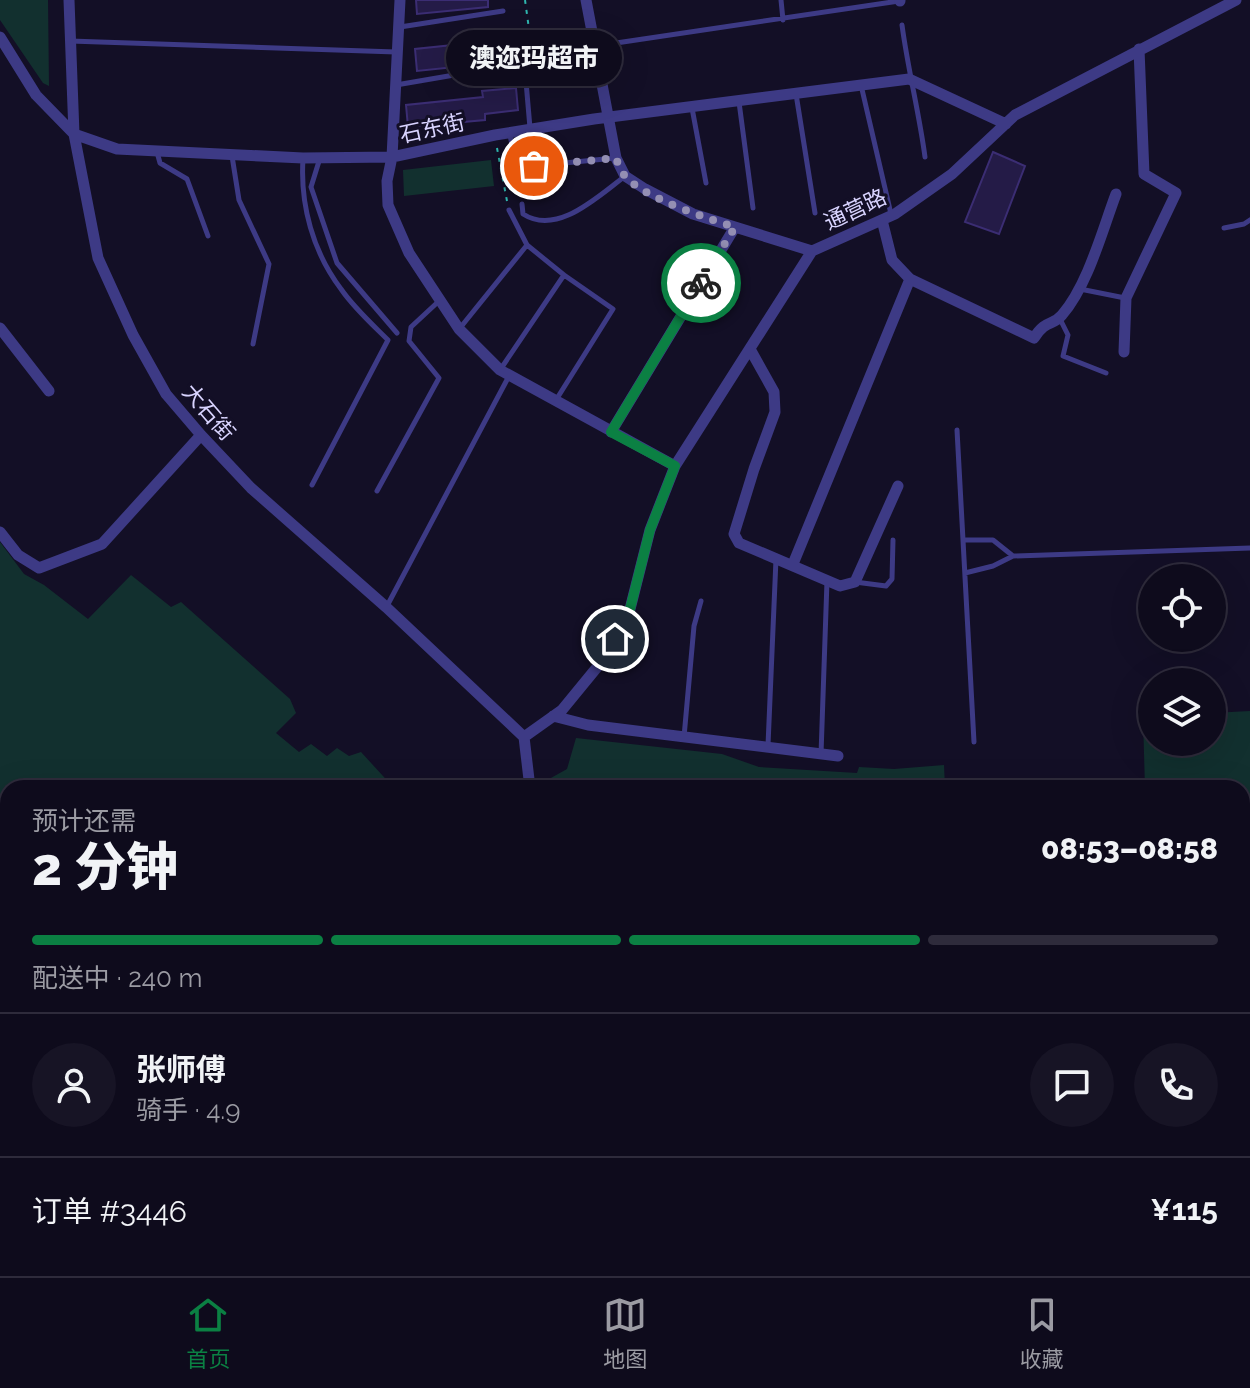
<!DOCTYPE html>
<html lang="zh">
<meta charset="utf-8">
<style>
body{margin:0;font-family:Raleway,"Noto Sans SC",sans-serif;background:#171425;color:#f1f3f6;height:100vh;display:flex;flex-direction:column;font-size:30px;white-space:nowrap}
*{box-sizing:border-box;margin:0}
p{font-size:26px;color:#9b9ba3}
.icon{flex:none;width:44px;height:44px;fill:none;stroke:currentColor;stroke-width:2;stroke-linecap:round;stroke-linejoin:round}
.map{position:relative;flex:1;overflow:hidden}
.panel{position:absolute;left:0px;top:780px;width:1250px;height:496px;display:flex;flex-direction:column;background:#0e0b1c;border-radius:24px 24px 0 0;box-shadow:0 8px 32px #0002,0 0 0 2px #2e2b3b}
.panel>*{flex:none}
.controls{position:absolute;left:1138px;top:564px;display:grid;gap:16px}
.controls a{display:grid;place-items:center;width:88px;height:88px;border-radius:50%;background:#0e0b1c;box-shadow:0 8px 32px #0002,0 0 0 2px #2e2b3b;font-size:40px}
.pin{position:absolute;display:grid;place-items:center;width:68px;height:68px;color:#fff;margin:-34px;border:4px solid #fff;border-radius:50%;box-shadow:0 2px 8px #0007}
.courier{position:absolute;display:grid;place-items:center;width:80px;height:80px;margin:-40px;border:6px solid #0b8043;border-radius:50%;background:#fff;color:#222;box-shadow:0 2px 10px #0007}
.bubble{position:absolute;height:56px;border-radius:28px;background:#0e0b1c;box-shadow:0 8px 32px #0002,0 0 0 2px #2e2b3b;font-size:26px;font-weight:800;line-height:56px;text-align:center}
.overview em{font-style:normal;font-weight:800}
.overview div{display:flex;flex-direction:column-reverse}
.overview{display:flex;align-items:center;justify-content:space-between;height:136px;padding:0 32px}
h1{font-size:52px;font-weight:800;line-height:60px}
.bar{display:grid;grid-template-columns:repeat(4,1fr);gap:12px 8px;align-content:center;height:96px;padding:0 32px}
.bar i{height:10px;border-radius:6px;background:#2e2b3b}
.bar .on{background:#0b8043}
.bar p{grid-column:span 4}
.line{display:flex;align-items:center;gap:20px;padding:0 32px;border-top:2px solid #2e2b3b}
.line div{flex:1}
.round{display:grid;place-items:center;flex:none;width:84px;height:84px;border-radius:42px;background:#171425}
.dock{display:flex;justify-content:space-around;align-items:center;height:112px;border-top:2px solid #2e2b3b;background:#0e0b1c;font-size:22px;color:#9b9ba3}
.dock a{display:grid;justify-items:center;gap:4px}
.dock .on{color:#0b8043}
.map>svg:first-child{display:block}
.green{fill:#12302f}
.building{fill:#241b47;stroke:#3b2d73;stroke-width:2}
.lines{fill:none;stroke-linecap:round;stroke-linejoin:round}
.path{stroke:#2fb8b0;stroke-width:2;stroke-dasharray:4 6;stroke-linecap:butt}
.lane{stroke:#3d3a85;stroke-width:5}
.street{stroke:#3d3a85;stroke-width:11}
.done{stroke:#948fb3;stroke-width:8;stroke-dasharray:0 14.4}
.route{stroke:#0b8043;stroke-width:10}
.labels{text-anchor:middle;stroke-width:6;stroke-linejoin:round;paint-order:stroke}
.street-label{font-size:22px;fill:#d9d4ff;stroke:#130f26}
</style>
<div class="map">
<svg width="1250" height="1276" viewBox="0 0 1250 1276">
<rect width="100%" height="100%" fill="#130f26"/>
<path class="green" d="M0,0H48L49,86L43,83L0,20Z
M491,160L494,186L404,196L403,170Z
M0,542L24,574L44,585L88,619L131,575L171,607L181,602L290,699L296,713L276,733L299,752L311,744L327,756L337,748L349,756L361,752L394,788H8V1166L0,1161Z
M1250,711V1276H188L177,1268H1242V788H1145L1143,718L1152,717V742H1212V713Z
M576,738L722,754L759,767L857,773L859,767L894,769L944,765L945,788H533L567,769Z"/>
<path class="building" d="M416,0H488V7L417,14Z
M491,41L493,63L417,71L415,49Z
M516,88L518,110L485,114V120L408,127L406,105L483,97L482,91Z
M993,152L1025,166L999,234L965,222Z"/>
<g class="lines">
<path class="path" d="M525,0L533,58L530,63
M497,148L507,201
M0,1173L8,1177
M149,1268L159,1276"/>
<path class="lane" d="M781,0L783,20
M902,25C908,70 919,112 925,157
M400,27L503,11
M70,41L396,52
M596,46L899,1
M525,70L530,128
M396,85L495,68
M861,85L891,214
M796,94L815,213
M739,102L753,208
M692,108L706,183
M510,135L516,165
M157,152L160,163L187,179L208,236
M232,156L239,200L269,264L253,344
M320,158L311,187L337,263L397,333
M303,159C300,205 313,252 341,289C354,308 372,324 388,340L312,485
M534,166L615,158
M522,204L523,214C557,236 597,197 624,177
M1224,228L1244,224L1250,220
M1080,289L1125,298
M1060,319L1068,335L1063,356L1106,373
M460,328L527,245
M500,370L564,275L527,245L509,210
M556,400L613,309L564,275
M957,430L974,742
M377,491L439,378L409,341L411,327L439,301
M963,540H993L1013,556L993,566L965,573
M1013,556L1250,548
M855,582L886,586L892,579L893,540
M387,606L509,376
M684,737L694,626L701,601
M768,745L776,559
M821,754L827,581
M0,1088L8,1091
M1242,1231L1250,1225
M1191,1276L1200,1268"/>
<path class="street" d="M69,0L74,134L98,258L133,335L166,394L201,435L251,488L386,607L524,737
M400,0L392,157L387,181L388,205L409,253L459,329L500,370L675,466
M586,0L616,158L625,176L645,189L693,214L812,251
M900,0V1
M0,37L36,95L74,134L117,149L303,158L392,157L495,135L594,119L909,79L1006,124
M882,220L892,260L910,279L1034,338C1046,319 1053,326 1062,315C1088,285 1102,231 1116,194
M0,328L49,391
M750,349L774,392L775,412L754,469L734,534L739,543L840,586L855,582L898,486
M1124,352L1126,298L1176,193L1144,174L1139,49
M611,432L735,227
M0,532L18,555L39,568L102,544L201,435
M793,564L910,279
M553,716L588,725L838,756
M524,737L562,710L603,660L628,617L650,530L675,466L812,251L895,214L952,174L1015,115L1236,0
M524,737L530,788
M0,1123L8,1125"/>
</g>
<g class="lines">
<path class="done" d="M534,166L616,158C618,164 621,171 625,176C644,198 706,218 735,227L701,283"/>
<path class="route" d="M615,639L628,617L650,530L675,466L611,432L701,283"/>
</g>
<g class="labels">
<g class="street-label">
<text transform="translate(432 128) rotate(-12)" y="8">石东街</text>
<text transform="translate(855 209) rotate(-25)" y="8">通营路</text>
<text transform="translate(209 412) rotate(49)" y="8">大石街</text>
</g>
</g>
</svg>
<div class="controls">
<a><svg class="icon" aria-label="locate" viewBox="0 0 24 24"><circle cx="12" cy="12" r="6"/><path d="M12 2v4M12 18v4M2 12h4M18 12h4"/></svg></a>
<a><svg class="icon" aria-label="layers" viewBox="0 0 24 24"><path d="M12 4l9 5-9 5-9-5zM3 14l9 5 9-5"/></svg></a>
</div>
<div class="pin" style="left:534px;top:166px;background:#ea580c"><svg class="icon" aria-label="bag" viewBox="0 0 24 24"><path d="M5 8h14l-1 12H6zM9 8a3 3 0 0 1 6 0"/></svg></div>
<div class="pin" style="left:615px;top:639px;background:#1f2937"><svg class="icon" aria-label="home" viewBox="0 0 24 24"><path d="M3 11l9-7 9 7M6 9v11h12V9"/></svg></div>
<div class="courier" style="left:701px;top:283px"><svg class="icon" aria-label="bike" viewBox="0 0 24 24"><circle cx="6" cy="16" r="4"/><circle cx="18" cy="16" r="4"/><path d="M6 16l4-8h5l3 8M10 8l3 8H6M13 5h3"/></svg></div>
<div class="bubble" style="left:446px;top:30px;width:176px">澳迩玛超市</div>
<section class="panel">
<div class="overview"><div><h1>2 分钟</h1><p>预计还需</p></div><em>08:53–08:58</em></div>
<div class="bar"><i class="on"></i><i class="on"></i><i class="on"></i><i></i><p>配送中 · 240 m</p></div>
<div class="line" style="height:144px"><a class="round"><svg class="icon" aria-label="person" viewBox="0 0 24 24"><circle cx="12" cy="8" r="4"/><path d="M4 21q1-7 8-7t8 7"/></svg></a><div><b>张师傅</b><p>骑手 · 4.9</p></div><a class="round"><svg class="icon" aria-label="chat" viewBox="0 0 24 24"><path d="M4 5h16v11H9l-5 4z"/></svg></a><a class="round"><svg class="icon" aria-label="phone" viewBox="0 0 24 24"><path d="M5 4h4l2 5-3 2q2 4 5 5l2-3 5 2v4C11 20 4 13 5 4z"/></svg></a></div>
<div class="line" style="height:104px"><div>订单 #3446</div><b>¥115</b></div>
</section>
</div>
<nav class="dock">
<a class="on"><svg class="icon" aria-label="home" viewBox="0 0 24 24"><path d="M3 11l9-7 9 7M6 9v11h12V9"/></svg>首页</a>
<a><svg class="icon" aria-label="map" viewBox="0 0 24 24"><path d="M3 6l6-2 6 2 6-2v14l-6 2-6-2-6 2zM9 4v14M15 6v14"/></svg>地图</a>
<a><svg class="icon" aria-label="saved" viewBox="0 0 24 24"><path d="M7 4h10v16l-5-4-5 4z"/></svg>收藏</a>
</nav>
